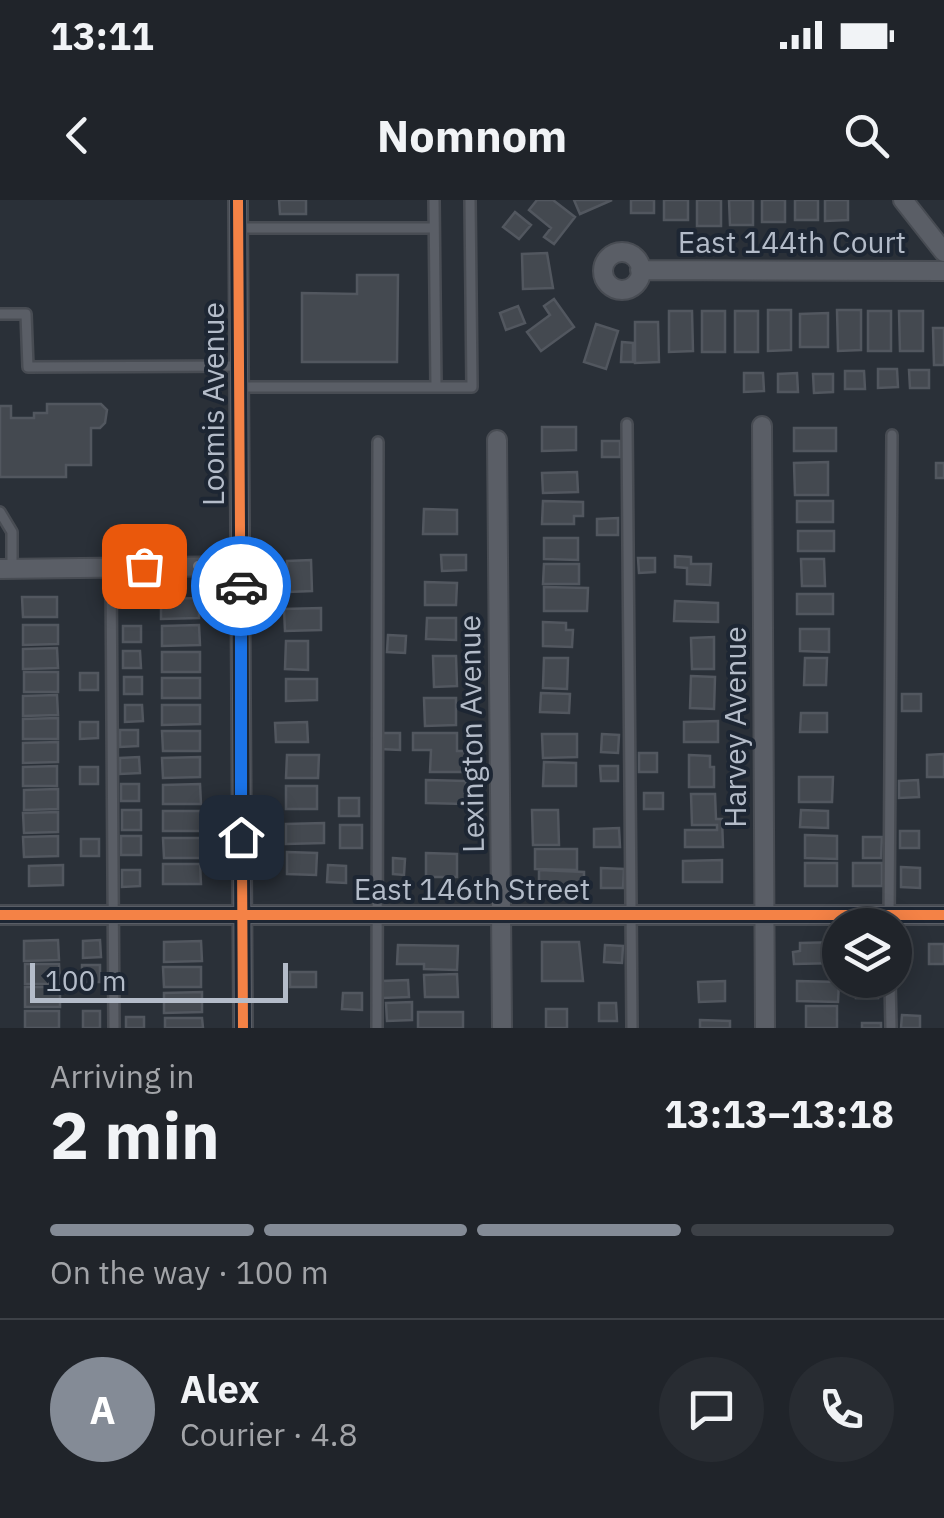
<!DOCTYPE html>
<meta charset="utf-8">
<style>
body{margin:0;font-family:"IBM Plex Sans",sans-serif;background:#282c32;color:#f1f3f6;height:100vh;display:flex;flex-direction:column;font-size:38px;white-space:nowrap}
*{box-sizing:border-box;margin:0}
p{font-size:32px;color:#a2a4a8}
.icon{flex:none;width:55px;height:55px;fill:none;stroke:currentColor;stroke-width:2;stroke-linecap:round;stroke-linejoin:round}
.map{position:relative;height:828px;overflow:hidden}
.panel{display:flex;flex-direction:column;background:#20242a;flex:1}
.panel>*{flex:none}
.controls{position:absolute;left:822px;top:708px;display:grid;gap:20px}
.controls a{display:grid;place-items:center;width:90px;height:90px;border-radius:50%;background:#20242a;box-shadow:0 5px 25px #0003,0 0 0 2px #3d4147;font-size:50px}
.scale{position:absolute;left:30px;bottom:25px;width:258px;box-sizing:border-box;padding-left:10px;border:5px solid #b4bcc9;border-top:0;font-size:28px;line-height:35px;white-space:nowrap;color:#b4bcc9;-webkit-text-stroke:8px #1d2633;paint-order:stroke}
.pin{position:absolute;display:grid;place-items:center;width:85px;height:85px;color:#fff;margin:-42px;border-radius:20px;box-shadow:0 5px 15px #0006}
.courier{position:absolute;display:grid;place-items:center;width:100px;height:100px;margin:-50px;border:8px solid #1a73e8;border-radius:50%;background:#fff;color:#222;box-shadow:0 2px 12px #0007}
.headline em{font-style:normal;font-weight:700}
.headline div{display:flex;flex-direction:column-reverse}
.headline{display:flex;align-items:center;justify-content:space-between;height:170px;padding:0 50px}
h1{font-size:65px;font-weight:700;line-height:75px}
.bar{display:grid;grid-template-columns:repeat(4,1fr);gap:15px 10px;align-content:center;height:120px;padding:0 50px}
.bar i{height:12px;border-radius:8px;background:#3d4147}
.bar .current{background:#848b96}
.bar p{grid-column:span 4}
.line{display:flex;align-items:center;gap:25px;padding:0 50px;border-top:2px solid #3d4147}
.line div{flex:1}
.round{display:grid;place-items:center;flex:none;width:105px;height:105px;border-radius:52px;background:#282c32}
.status{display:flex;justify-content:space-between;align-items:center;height:70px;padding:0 50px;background:#20242a;direction:ltr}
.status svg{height:28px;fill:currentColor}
header{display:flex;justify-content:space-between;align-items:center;height:130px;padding:0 50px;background:#20242a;font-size:45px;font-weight:700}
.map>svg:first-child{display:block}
.building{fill:#444950;stroke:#52575f;stroke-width:2.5}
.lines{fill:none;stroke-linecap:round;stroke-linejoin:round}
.lane-casing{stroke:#484c53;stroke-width:14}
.street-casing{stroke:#484c53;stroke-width:22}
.lane{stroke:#5a5e66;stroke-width:9}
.street{stroke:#5a5e66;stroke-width:18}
.cycleway-casing{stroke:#1d2633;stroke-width:16}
.cycleway{stroke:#f48246;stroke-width:10}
.done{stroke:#848b96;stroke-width:10;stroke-dasharray:0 18}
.route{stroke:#1a73e8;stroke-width:12}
.labels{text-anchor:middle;stroke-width:8;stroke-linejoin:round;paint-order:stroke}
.street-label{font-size:30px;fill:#b4bcc9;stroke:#1d2633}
</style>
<div class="status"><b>13:11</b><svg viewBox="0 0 49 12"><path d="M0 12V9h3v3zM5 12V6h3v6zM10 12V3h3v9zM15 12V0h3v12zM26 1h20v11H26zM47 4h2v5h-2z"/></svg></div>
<header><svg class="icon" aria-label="back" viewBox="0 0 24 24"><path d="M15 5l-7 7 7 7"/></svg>Nomnom<svg class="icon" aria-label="search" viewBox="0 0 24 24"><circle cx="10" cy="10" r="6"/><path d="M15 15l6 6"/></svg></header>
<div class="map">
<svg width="944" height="828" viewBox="0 0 944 828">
<rect width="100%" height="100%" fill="#2a3038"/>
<path class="building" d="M279,0H306V14H280Z
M537,0H553L575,17L554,44L544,37L551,28L529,10Z
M574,0H612L580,14Z
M631,0H654V13H631Z
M664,0H688V20H664Z
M697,0H721V26H697Z
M729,0H753V25H730Z
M762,0H785V22H762Z
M795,0H818V20H795Z
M825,0H848V20L825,21Z
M515,12L531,25L519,39L503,27Z
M547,53L553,88L523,89L522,54Z
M357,75H398L397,162H302V93L357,94Z
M554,99L574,127L541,151L527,132L550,115L544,106Z
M518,106L525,123L506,130L500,113Z
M768,110H791V150L768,151Z
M837,110H861V150L838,151Z
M669,111H692L693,151L669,152Z
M702,111H725V152H702Z
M735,111H758V152H735Z
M868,111H891V151H868Z
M899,111H923V151H900Z
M828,113V147H800V114Z
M635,122H658L659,162L635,163Z
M596,124L618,131L606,169L584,162Z
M933,128H944V165H934Z
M622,142L633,143V162H621Z
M878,169H897L898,187L878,188Z
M909,170H929V188H910Z
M845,171H864L865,189H845Z
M744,173H763L764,191L744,192Z
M797,173L798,192H778V174Z
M813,174H833V192L814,193Z
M47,204H101L107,210L105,223L100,228H91V265H66V277H0V206H11V218H34V213H47Z
M542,227H576V250L542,251Z
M794,228H836V251H794Z
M602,241H620V257H602Z
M828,262V295H795L794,263Z
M936,263H944V278H936Z
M577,272L578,292L543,293L542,273Z
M543,301L583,302V316H574V324H542Z
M797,301H833V322H797Z
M424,309L457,310V334H423Z
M618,318V335H597V319Z
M798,331H834V351H798Z
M544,338H578V360L544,359Z
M441,355H466V370L442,371Z
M675,356L691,357V364H711L710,385L687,384V368L675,367Z
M638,358H655V372L639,373Z
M801,359H824L825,386H802Z
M311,360L312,391L288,392L287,361Z
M544,364H579V384H543Z
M425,382L457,383L456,405H425Z
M544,387L588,388L587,411H544Z
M797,394H833V414H797Z
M22,397H57V417H23Z
M199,398V418L161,419V399Z
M675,401L718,403V422L674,421Z
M321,408V430L285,431L284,409Z
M427,418H456V440L426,439Z
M543,422L566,423V430H573L572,447L543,446Z
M23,425H58V444L23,445Z
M199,425L200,445L162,446V426Z
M123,426H141V442H123Z
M800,429H829V452L800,451Z
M388,435L406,436L405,453L387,452Z
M714,437V469H692L691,438Z
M286,441H308V470L285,469Z
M57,448L58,468L23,469V449Z
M123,451H140L141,468H123Z
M162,452H200V472H162Z
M433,456H456L457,486L434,487Z
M544,458H568L567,489L543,488Z
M805,458H827L826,485H804Z
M24,472H58V492H24Z
M80,473H98V490H80Z
M691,476L715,477L714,509L690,508Z
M124,477H142V494H124Z
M162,478H200V498H162Z
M286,479H317V500L286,501Z
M541,493L570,494L569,513L540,512Z
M902,494H921V511H902Z
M57,495L58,515L23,516V496Z
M424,498H456V525L425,526Z
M125,505H142L143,521L125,522Z
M162,505H200V524L162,525Z
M801,513H827V532H800Z
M58,518V539H23V519Z
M718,521V542H684V522Z
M80,522H98V538L80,539Z
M307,522L308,542H276L275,523Z
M120,530H138V546L120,547Z
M162,531H200V551H163Z
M380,533H400V550L380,549Z
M413,533H457V551H465V572H430L431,550H413Z
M542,534H577V557L543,558Z
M602,534L619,535L618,553L601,552Z
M58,542V562L23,563V543Z
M639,553H657V572H639Z
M944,554V577H927V555Z
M287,555H319L318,578H286Z
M689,555L710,556V567H714V587H689Z
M139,557L140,573L120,574V558Z
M200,557V577L163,578L162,558Z
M544,562L576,563V586H543Z
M57,566V586H23V567Z
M600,566H618V581H601Z
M80,567H98V584H80Z
M799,577H833L832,602H799Z
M426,580L466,581L465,604L426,603Z
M918,580L919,597L899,598V581Z
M121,584H139V601H121Z
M200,584L201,604H163V585Z
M286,586H317V609H286Z
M58,589V609L24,610V590Z
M644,593H663V609H644Z
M691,594H715L716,619H722L723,647H685V630H717V625H692Z
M339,598H359V616H339Z
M122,610H141V630H122Z
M532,610H558L559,645H533Z
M801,610L828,611V628L800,627Z
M163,611H201V631H163Z
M58,612V632L24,633L23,613Z
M324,623V643L286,644V624Z
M340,625H362V648H340Z
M619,628L620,647H594V629Z
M900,631H919V648H900Z
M805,635L837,636V659L805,658Z
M58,636V656L24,657L23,637Z
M121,636H141V655H121Z
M863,637H882L881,658H863Z
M163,638H201V658H164Z
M81,639H99V656H81Z
M535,649H577V670L535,669Z
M287,652L317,653L316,675L287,674Z
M426,653L457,654V677H426Z
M393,658L405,659L404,675L393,674Z
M722,660V682H683V661Z
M805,663H837V686H805Z
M853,663H882V686H853Z
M163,664H200L201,684H163Z
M63,665V685L29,686V666Z
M328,665L346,666V683L327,682Z
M901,667L920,668V688L901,687Z
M601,668L624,669L623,688H601Z
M122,670H140V686L122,687Z
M539,670L584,672V688L539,687Z
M58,740L59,760L24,761V741Z
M100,740L101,757L83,758V741Z
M201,741L202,761L164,762V742Z
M542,742H579L583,781H542Z
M840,742V763L794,764L793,752L800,751V743Z
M929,744H944V764H929Z
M398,745L458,746L457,770L424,769V764H397Z
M605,745L623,746L622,763L604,762Z
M25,764H59L60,784H25Z
M82,765H100V782H82Z
M163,767H201V787H164Z
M290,772H316V787H290Z
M457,774L458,797H425L424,775Z
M408,780L409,797L382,798L381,781Z
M725,781V801L699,802L698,782Z
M797,781L839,782L838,802L797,801Z
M856,781H879L878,798H856Z
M25,787H60V807H25Z
M202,792V812L164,813V793Z
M343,793H362V810L342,809Z
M412,802V820L387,821L386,803Z
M599,803H616L617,821H599Z
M806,806H837V828H806Z
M546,809H567V828H546Z
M25,811H59V828H25Z
M83,811H100V828H83Z
M418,812H463V828H418Z
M902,815L920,816V828H901Z
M126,817H144V828H126Z
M165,818H202L203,828H165Z
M700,820L730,821V828H700Z
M862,823H881V828H862Z"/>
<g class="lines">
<defs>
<path id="lane" d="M434,0L436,187
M238,28H434
M0,114H26L28,167L239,166
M239,187H472L470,0
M627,224L632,828
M0,312L12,332V369
M111,367L114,828
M889,725L892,235
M890,780L891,828
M377,828L378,242"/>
<path id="street" d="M238,0L243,828
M903,0L944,52
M603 71a19 19 0 1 1 38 0a19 19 0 1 1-38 0Z
M640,70L944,71
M762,226L765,828
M497,240L502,828
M0,369L241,366
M0,715H944"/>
</defs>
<use href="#lane" class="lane-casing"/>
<use href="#street" class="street-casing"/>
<use href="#lane" class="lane"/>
<use href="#street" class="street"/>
<defs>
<path id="cycleway" d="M238,0L243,828
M0,715H944"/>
</defs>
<use href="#cycleway" class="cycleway-casing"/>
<use href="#cycleway" class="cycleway"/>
</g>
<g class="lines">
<path class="done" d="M144,366H241V386"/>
<path class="route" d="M241,386V637"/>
</g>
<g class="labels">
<g class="street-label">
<text x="792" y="53">East 144th Court</text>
<text transform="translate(214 204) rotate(-90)" y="10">Loomis Avenue</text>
<text transform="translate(736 527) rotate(-90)" y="10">Harvey Avenue</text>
<text transform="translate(472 534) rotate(-91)" y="10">Lexington Avenue</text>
<text x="472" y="700">East 146th Street</text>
</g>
</g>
</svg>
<div class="controls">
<a><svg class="icon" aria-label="layers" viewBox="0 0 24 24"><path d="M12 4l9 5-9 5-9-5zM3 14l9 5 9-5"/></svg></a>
</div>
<div class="scale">100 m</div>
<div class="pin" style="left:144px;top:366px;background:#ea580c"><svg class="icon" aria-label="bag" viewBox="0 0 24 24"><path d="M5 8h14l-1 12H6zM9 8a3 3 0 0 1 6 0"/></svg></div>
<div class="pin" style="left:241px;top:637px;background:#1f2937"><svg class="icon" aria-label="home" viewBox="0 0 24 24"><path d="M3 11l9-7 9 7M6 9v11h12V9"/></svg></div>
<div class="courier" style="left:241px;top:386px"><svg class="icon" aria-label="car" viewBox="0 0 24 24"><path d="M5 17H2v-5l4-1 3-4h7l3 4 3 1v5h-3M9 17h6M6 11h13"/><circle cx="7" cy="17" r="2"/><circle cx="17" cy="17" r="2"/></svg></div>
</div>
<section class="panel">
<div class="headline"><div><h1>2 min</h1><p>Arriving in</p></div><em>13:13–13:18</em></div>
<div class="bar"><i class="current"></i><i class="current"></i><i class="current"></i><i></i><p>On the way · 100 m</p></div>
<div class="line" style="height:180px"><b class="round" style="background:#848b96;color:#fff">A</b><div><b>Alex</b><p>Courier · 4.8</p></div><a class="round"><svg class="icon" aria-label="chat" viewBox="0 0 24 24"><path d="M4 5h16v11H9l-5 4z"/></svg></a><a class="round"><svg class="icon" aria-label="phone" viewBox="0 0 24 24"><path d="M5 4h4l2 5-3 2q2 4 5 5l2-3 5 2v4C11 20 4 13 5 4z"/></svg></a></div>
</section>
